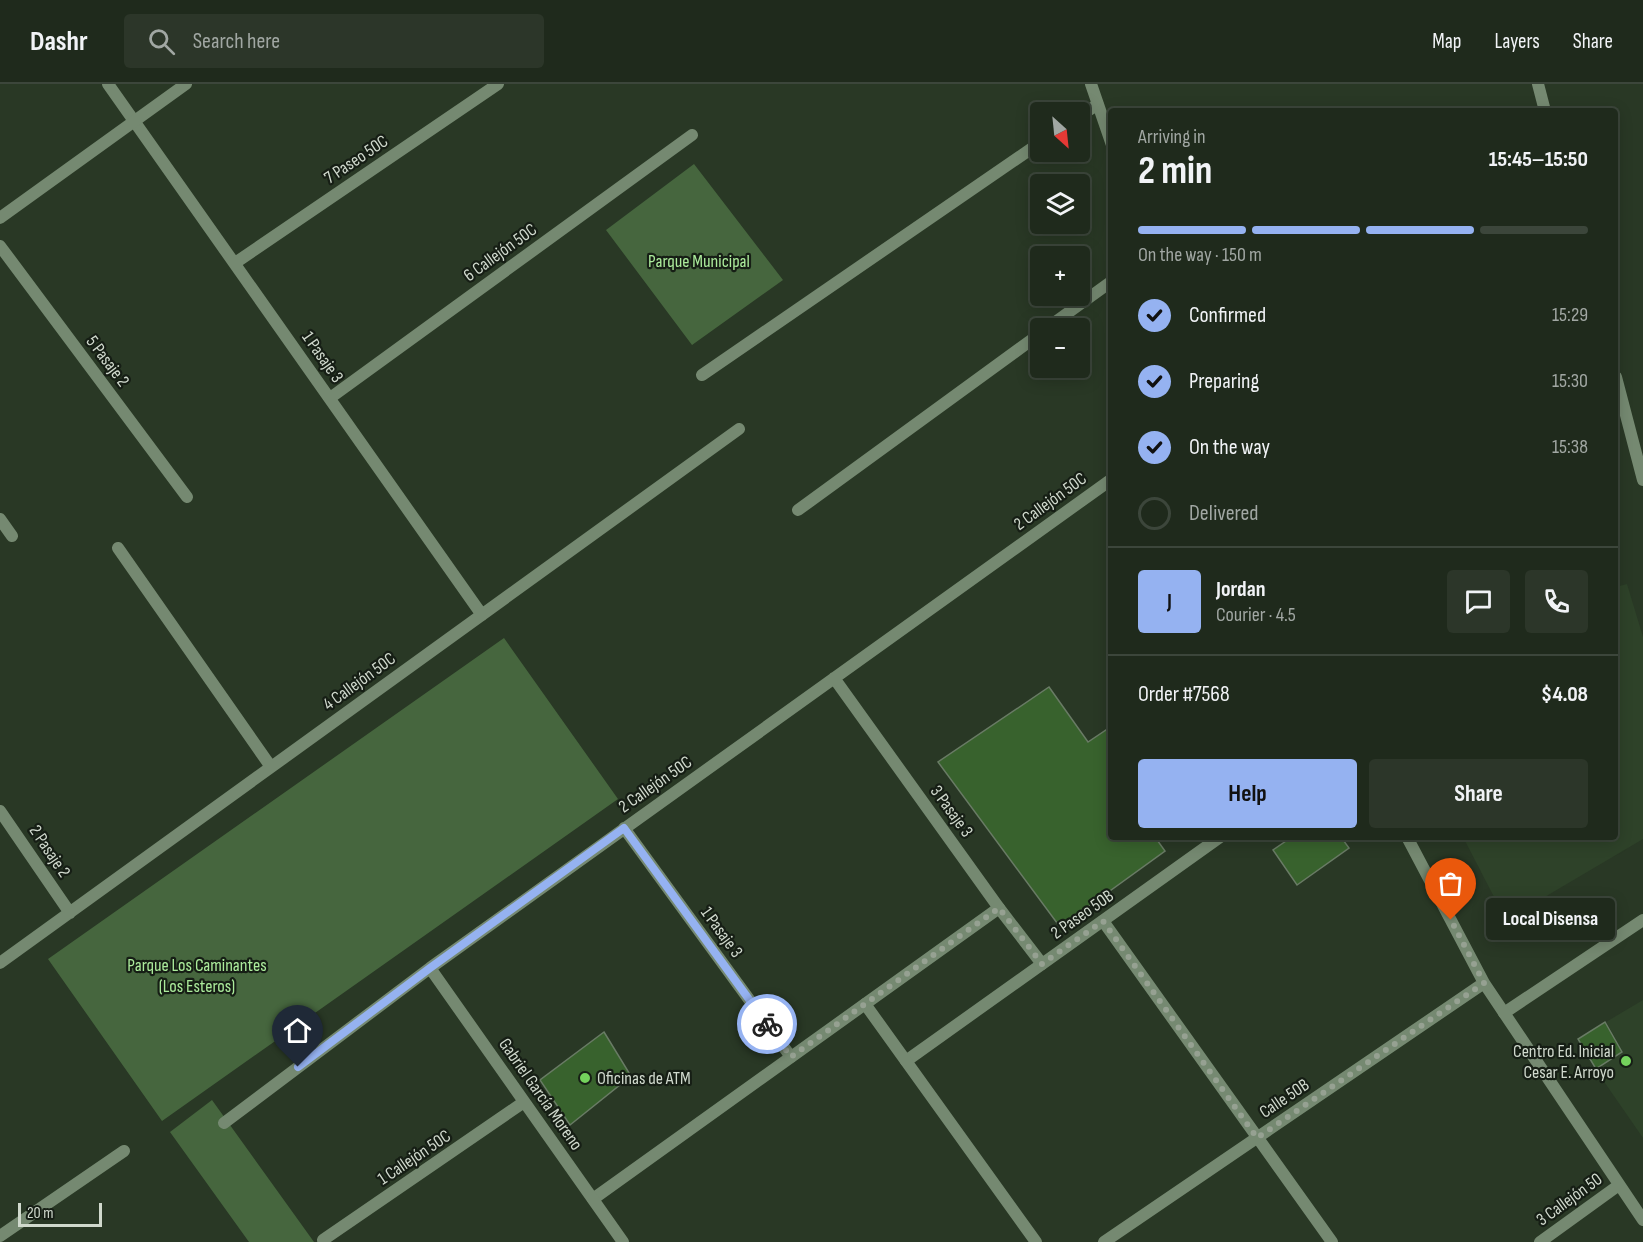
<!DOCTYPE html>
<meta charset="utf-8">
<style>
body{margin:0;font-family:"Sofia Sans Condensed",sans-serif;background:#2c3629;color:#f1f3f6;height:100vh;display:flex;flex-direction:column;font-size:22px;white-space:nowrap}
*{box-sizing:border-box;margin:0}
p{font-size:20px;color:#a1a7a3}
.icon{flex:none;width:33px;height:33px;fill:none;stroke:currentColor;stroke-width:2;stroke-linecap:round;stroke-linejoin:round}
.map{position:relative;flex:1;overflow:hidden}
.details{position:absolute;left:1108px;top:24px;width:510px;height:732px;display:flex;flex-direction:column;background:#1f2a1c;border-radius:6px;box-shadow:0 3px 15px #0003,0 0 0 2px #3c463b}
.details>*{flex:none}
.needle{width:39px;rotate:153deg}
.tools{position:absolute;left:1030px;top:18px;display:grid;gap:12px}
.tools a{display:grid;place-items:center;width:60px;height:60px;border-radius:6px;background:#1f2a1c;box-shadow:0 3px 15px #0003,0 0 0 2px #3c463b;font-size:30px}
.scale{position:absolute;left:18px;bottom:15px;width:84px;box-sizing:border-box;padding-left:6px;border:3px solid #d0d9cd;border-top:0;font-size:16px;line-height:21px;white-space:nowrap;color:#d0d9cd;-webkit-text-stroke:4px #161e15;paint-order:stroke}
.pin{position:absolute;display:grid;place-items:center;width:51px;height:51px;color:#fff;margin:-62px -26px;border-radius:50% 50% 50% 0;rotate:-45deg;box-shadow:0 0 6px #0007}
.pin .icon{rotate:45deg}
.courier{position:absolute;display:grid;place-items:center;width:60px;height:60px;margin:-30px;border:4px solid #95b2f1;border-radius:50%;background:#fff;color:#222;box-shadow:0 2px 8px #0007}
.bubble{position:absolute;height:42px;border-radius:6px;background:#1f2a1c;box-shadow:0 3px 15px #0003,0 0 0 2px #3c463b;font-size:20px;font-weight:700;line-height:42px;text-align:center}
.summary em{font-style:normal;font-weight:700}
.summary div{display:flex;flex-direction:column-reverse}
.summary{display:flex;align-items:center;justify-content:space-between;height:102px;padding:0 30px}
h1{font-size:39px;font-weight:700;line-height:45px}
.bar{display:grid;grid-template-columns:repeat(4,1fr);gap:9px 6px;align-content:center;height:72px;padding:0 30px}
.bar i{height:8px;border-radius:4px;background:#3c463b}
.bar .active{background:#95b2f1}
.bar p{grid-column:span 4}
.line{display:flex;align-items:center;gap:15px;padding:0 30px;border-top:2px solid #3c463b}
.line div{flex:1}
.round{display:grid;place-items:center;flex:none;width:63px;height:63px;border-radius:6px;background:#2c3629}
ol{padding:0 30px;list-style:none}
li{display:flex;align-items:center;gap:18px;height:66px}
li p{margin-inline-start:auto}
li .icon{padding:6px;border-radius:50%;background:#95b2f1;color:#111;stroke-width:4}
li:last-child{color:#a1a7a3}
li i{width:33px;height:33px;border:3px solid #3c463b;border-radius:50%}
.action{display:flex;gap:12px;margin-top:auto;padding:12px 30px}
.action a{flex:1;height:69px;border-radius:6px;background:#95b2f1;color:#111;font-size:24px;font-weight:700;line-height:69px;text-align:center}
.action a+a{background:#2c3629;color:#f1f3f6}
header{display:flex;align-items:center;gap:36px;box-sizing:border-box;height:84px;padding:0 30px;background:#1f2a1c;border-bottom:2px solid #3c463b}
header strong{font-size:28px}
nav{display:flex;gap:33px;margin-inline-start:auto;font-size:21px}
.search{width:420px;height:54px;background:#2c3629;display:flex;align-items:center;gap:15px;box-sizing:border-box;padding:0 21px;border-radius:6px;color:#a1a7a3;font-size:22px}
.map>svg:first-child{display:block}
.built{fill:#2e4229}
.green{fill:#46663e}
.building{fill:#38622d;stroke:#697b65;stroke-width:1.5}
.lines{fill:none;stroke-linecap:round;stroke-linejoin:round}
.service{stroke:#758971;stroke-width:12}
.minor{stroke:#758971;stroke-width:12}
.tertiary{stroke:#758971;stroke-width:12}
.done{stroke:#96a192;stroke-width:6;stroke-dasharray:0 10.8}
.route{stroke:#95b2f1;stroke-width:8}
.poi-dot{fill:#74d25c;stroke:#161e15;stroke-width:2}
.labels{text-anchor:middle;stroke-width:4.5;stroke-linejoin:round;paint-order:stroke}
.street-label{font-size:18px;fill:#d0d9cd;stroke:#161e15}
.park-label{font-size:18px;fill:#acec9c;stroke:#161e15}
.poi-label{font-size:18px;fill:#d0d9cd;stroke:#161e15;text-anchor:end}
</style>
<header>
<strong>Dashr</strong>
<div class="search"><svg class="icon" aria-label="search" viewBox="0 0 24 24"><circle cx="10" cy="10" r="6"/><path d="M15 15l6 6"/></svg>Search here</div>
<nav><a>Map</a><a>Layers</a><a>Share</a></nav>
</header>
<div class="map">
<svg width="1643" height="1158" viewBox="0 0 1643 1158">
<rect width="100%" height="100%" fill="#293825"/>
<path class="built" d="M1627,500L1643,553V755L1506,836L1463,753H1616V503Z
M1643,916V1054L1596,986L1623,968L1606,938Z"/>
<path class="green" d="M694,80L783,196L692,261L606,146Z
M504,554L618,715L162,1037L48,875Z
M212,1016L314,1158H249L170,1048Z"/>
<path class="building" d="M1049,603L1088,658L1112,642V753H1155L1165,767L1060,843L938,678Z
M1292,753H1341L1349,764L1297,801L1273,766Z
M1605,938L1622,968L1596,985L1578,955Z
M604,948L631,992L570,1041L540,996Z"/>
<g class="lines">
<path class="service" d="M1504,929L1643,836
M906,977L1220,753
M593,1115L999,824"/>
<path class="minor" d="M108,0L482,531
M1091,0L1112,61
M1538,0L1545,27
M1080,32L1098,20
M0,162L187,413
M235,179L498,0
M1047,244L1112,197
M702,291L1041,58
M1616,293L1643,396
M330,314L692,51
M798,426L1041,249
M0,435L12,452
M118,464L271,683
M834,594L999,824L1042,880
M0,727L70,829
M624,744L791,973
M1407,753L1484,899L1643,1136
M1103,837L1332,1158
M0,879L739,345
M430,884L623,1158
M865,920L1036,1158
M224,1039L430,884L1112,395
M0,1152L124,1067
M323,1156L524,1018
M1104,1158L1484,899
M1540,1158L1619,1101"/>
<path class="tertiary" d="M0,134L186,0"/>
</g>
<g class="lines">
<path class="done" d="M767,940L791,973L999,824L1042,880L1103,837L1257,1054L1484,899L1451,836"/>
<path class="route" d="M298,983L430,884L624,744L767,940"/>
</g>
<g class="poi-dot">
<circle cx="1626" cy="977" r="6"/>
<circle cx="585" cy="994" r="6"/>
</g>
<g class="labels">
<g class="street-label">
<text transform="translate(356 75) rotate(-34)" y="6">7 Paseo 50C</text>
<text transform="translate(500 168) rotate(-36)" y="6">6 Callejón 50C</text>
<text transform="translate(323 273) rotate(55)" y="6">1 Pasaje 3</text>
<text transform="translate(108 277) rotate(53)" y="6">5 Pasaje 2</text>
<text transform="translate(1050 417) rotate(-36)" y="6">2 Callejón 50C</text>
<text transform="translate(359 597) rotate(-36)" y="6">4 Callejón 50C</text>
<text transform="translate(655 700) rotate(-35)" y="6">2 Callejón 50C</text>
<text transform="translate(952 727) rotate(54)" y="6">3 Pasaje 3</text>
<text transform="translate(50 767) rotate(56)" y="6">2 Pasaje 2</text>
<text transform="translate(1082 830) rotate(-35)" y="6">2 Paseo 50B</text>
<text transform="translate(722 848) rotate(54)" y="6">1 Pasaje 3</text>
<text transform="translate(541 1010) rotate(55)" y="6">Gabriel García Moreno</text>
<text transform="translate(1284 1014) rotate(-34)" y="6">Calle 50B</text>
<text transform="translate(414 1073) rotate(-34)" y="6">1 Callejón 50C</text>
<text transform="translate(1569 1115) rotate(-36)" y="6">3 Callejón 50</text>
</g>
<g class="park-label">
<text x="699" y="183">Parque Municipal</text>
<text x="197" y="887">Parque Los Caminantes<tspan x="197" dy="21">(Los Esteros)</tspan></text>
</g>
<g class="poi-label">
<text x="1614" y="973">Centro Ed. Inicial<tspan x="1614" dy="21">Cesar E. Arroyo</tspan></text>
<text x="597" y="1000" text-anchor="start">Oficinas de ATM</text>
</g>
</g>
</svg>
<div class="tools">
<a><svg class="needle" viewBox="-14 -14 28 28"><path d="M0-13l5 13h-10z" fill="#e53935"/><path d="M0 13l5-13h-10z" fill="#a1a7a3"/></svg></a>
<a><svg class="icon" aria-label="layers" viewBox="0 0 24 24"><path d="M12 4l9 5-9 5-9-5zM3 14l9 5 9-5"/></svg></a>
<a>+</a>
<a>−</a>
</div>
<div class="scale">20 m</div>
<div class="pin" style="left:1451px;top:836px;background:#ea580c"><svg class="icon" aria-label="bag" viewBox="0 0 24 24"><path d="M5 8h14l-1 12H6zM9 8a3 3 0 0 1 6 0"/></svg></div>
<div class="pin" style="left:298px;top:983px;background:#1f2937"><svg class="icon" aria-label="home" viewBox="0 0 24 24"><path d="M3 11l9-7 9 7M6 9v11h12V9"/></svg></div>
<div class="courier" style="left:767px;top:940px"><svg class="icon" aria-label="bike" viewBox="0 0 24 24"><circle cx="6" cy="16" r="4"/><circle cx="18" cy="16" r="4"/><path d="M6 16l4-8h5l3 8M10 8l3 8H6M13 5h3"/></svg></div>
<div class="bubble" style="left:1486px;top:814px;width:129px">Local Disensa</div>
<section class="details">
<div class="summary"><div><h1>2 min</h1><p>Arriving in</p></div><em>15:45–15:50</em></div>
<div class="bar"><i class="active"></i><i class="active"></i><i class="active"></i><i></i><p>On the way · 150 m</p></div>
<ol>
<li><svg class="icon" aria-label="check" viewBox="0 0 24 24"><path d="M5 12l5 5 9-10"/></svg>Confirmed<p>15:29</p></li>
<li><svg class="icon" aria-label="check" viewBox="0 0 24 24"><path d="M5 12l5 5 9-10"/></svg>Preparing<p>15:30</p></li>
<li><svg class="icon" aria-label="check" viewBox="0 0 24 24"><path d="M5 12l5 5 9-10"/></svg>On the way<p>15:38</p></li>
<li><i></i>Delivered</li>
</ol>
<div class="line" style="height:108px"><b class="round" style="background:#95b2f1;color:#111">J</b><div><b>Jordan</b><p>Courier · 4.5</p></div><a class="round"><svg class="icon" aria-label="chat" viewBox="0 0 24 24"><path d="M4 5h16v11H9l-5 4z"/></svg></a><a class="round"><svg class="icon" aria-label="phone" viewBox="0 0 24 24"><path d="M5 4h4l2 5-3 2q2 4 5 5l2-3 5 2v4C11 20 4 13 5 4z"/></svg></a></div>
<div class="line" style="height:78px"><div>Order #7568</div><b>$4.08</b></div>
<div class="action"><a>Help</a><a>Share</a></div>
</section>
</div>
